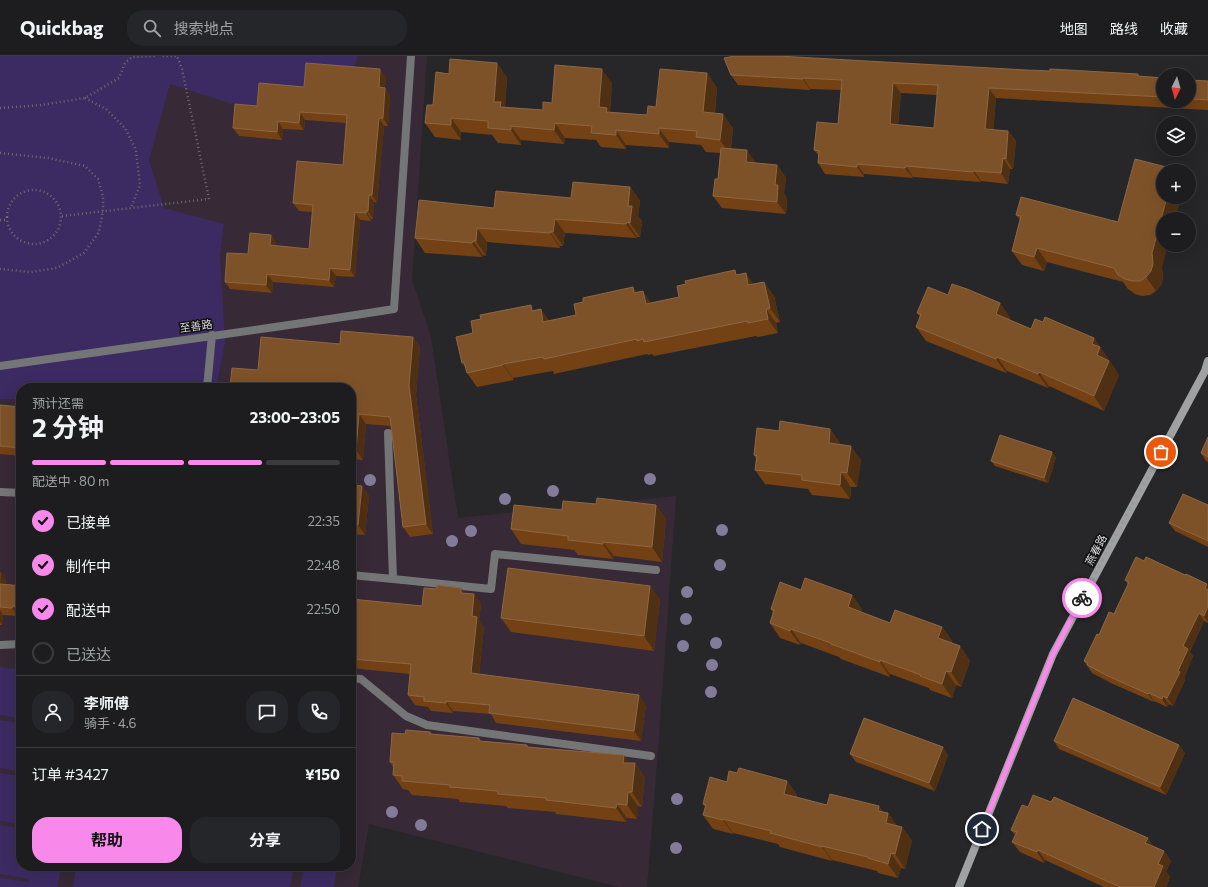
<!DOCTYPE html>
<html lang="zh">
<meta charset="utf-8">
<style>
body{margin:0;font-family:Commissioner,"Noto Sans SC",sans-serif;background:#252629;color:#f1f3f6;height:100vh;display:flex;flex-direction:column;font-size:15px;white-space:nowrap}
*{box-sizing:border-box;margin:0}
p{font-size:13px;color:#a0a2a5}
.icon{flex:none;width:22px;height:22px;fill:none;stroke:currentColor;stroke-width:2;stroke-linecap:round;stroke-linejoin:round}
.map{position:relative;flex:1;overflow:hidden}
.details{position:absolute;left:16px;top:327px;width:340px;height:488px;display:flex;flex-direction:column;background:#1d1d20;border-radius:16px;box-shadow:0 4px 16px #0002,0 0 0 1px #3b3b3e}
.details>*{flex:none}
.needle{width:26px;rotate:185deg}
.fabs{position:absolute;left:1156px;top:12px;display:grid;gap:8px}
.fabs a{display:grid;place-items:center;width:40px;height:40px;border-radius:50%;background:#1d1d20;box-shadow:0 4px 16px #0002,0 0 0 1px #3b3b3e;font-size:20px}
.pin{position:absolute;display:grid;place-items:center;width:34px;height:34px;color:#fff;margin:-17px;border:2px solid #fff;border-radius:50%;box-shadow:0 1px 4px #0007}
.courier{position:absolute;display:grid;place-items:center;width:40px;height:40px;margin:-20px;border:3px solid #f888ea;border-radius:50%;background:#fff;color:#222;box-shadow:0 1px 5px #0007}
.headline em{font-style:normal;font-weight:700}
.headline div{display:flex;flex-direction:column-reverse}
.headline{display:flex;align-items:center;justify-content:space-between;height:68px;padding:0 16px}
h1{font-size:26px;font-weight:700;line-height:30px}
.bar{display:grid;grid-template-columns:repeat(4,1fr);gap:6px 4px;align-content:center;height:48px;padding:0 16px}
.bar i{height:5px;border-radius:3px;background:#3b3b3e}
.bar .current{background:#f888ea}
.bar p{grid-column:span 4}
.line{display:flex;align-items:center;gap:10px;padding:0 16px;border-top:1px solid #3b3b3e}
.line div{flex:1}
.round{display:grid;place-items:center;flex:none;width:42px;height:42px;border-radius:16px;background:#252629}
ol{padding:0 16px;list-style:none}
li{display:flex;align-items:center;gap:12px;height:44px}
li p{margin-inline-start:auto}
li .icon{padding:4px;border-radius:50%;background:#f888ea;color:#111;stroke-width:4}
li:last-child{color:#a0a2a5}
li i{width:22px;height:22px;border:2px solid #3b3b3e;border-radius:50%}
.button{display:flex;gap:8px;margin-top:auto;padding:8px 16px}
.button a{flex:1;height:46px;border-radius:16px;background:#f888ea;color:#111;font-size:16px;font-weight:700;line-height:46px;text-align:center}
.button a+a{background:#252629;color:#f1f3f6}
header{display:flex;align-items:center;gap:24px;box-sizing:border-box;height:56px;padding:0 20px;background:#1d1d20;border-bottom:1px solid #3b3b3e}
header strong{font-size:19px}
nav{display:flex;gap:22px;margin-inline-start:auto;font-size:14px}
.search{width:280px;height:36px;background:#252629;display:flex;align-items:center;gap:10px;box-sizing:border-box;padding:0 14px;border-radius:16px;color:#a0a2a5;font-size:15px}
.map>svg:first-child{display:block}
.education{fill:#372936;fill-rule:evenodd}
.green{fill:#3c2b62}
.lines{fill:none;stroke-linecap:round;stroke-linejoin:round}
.path{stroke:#6d6d70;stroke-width:2.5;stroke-dasharray:1 3;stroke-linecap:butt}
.lane{stroke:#747576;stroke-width:8}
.secondary{stroke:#9fa1a3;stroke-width:8}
.tree{fill:#827c9a}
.wall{fill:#734113;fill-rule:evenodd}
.shaded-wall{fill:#503013}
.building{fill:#7e5229;stroke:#8c6744;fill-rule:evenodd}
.done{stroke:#9b9b9d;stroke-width:4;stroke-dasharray:0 7.2}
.route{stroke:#f888ea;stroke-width:5}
.labels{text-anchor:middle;stroke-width:3;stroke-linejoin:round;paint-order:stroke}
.street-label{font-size:11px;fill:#d9d9db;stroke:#101011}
</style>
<header>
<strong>Quickbag</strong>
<div class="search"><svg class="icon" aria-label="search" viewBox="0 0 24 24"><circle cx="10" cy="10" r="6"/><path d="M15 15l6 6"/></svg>搜索地点</div>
<nav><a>地图</a><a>路线</a><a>收藏</a></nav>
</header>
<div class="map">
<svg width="1208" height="831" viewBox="0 0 1208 831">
<rect width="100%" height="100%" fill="#27272a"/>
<path class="education" d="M0,0H427L412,224L431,281L458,462L676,440L658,695L647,831H619L369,768L358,831H0ZM21,332H351V810H21Z"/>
<path class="green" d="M0,0H358L353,13L307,10L304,34L258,30L256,52L241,51L170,28L149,104L164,152L224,168L220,199L225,286L216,332H21V343H0Z
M0,611L21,614V663L0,659Z
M0,664L21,667V716L0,712Z
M0,717L21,720V768L0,765Z
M0,769L21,772V810H61L58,831H0V822L28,826L29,823L0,818Z
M76,810H294L290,831H73Z
M304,810H337L334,831H300Z"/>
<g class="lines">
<path class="path" d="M85,42L106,53L125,72L136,94L140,129L131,152
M0,52L41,49L85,42L119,22L125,7L132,1L155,0
M0,97L48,102L85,110L98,123L103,140V155L99,176L84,197L57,212L31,216L0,213
M7 161a27 27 0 1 1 54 0a27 27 0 1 1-54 0Z
M62,160L209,143L182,13L177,0H160
M0,164H7"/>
<path class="lane" d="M0,310C131,291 263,274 394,253L411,0
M207,332L212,279
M0,436L21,437
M351,519L393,523L388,377
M393,523L491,533L495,498L656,514
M0,589L21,588
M351,622L361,623L406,660L427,669L651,700"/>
<path class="secondary" d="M959,831L1053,598L1205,315L1208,305"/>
</g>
<g class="tree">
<circle cx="650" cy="423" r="6"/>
<circle cx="370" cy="424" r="6"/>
<circle cx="553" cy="435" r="6"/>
<circle cx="505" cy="443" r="6"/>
<circle cx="722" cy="474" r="6"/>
<circle cx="471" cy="475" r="6"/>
<circle cx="452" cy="485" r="6"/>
<circle cx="720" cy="509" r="6"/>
<circle cx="687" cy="536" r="6"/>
<circle cx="686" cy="563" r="6"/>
<circle cx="716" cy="587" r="6"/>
<circle cx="683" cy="590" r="6"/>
<circle cx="712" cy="609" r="6"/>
<circle cx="711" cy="636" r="6"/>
<circle cx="677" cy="743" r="6"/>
<circle cx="392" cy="756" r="6"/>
<circle cx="421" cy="769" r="6"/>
<circle cx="676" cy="792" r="6"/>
</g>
<path class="wall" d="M707,17L717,32L715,57L733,72L731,93L756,107L777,109L786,122L784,137L787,142L786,158L722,152L713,140L718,123L720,97L706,96L701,89L669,86V92L626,89V93L601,91L596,84L565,82L564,88L521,84V89L498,87L492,79L461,76V84L435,81L425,67L433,49L449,18L507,21L505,51L543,54L552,47L612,27L610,56L647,59L656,51Z
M731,19L1140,20L1163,22V45H1189V24L1208,25V54L996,42L993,74L1008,75L1016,85L1013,113H1010L1008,128L981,125V126L913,121V122L864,118V121L825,118L818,107L819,100L814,94L838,68L841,34L810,33V34L738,29ZM901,37L937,39L934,72L898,69Z
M386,21L385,32L390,40L388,70H384L377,147L374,146L373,163H371V165L360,164L355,221L336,220L334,231L273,226L272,237L230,233L225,226L248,198L271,179L276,187V190L309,193L312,156L299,155L293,147L343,109L346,67L305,64L304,74L283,73L282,84L239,80L233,72L257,50L304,31Z
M630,131L640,145L638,160L642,165L640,181H637L636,182L565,177L563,190H560V192L487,186L486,200L483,199L482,201L425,197L415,182L494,152L571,142Z
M1163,141H1181L1175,163H1163L1162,212L1163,222L1161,229L1156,235L1150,239L1142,240L1135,238L1128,233L1123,226L1047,206L1044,215L1022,209L1012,195L1020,164L1016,159L1118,166Z
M739,219L753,228L764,226L774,240L780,266L776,267L778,277L758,281L756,280L654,300L652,298L648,299L647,298L554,318L553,315L513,322L514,324L477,331L467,317L466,312L462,307L473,277L481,263L534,254L549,265L576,259L583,246L633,231L637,237L651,247L679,241Z
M948,239L1000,247L1010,262L1009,264L1031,273L1043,266L1094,282L1119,319L1104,355L1049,330L1048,332L1007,315L1006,317L926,285L916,271L920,261L917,257Z
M413,281L420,291L416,339L433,478L410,481L403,471L391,370L366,368L363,404L351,403V332L258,314L340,288Z
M0,349L21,351V400L0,398Z
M830,373L840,387V389L861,404L857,431H851L850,443L812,439L808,433L765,428L755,414L756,403L754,399L779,375Z
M1208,381V406L1206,405L1201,397Z
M1056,401L1048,427L995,410L991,405Z
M351,429L362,430L369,440L365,479L351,478Z
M596,448L656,449L666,463L662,506L614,500L613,503L578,499L574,494L521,488L511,473L562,454Z
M1208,449V491L1175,475L1169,467Z
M1144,505L1208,530V567L1204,565L1190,596L1193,600L1184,622L1185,624L1173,650L1169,648L1167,651L1154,645V646L1113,628L1092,617L1084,605L1099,579L1114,558L1128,529L1125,524Z
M0,516L6,524V528L21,530V558H18V560L3,559L2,569H0Z
M650,530L660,544L654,595L511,576L501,562Z
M461,532L465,538H474L481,548L479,565L484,571L479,619L646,649L641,685L496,667L491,658L453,655V657L431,655L428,651L415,649L408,639L410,618L351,612V543L422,550L437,533Z
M801,534L852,539L862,553L861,556L890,567L942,571L952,585V587L960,590L970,605L961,631L956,629L952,642L930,634L929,632L890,618V621L841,603L839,601L801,587L800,589L780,582L770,567L773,557L771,553Z
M430,676L432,678L479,682L481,685L527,689L528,691L629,707H635L645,722L642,751L638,750L637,763L627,762L626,766L556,758L555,756L508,752L506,750L460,746L458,743L412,739L408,734L403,733L393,719V711L390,706L405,678Z
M1054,685L1185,697L1166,739L1059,693Z
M850,698L948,699L935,735L856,706Z
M737,717L787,725L797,739V741L827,749L879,750L883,756L888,757L897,770L902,771L912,785L905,813L901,812L898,822L878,817L877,815L832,804V805L780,791L778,788L733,777V778L713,773L703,759L705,751L703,748L727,726Z
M1028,751L1154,790L1164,795L1171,805L1166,815L1170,821L1166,831H1104L1045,804L1044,807L1020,796L1012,786L1015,779L1011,774Z"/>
<path class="shaded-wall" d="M497,7L507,21L505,52L511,61L494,46Z
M380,13L386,21L384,39L379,31Z
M602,13L612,27L610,56L617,66L599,51Z
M707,17L717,32L713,70L703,56Z
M803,22L810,33V34L803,23Z
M893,27L901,37L897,79L890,68Z
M385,32L390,40L388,70L383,62Z
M989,32L996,42L993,83L985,73Z
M300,56L305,64L304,74L299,67Z
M723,58L733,72L730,98L720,84Z
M379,62L384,70L377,147L372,139Z
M451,62L461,76V84L451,69Z
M278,65L283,73L282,84L277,76Z
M555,67L565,82L564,88L554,74Z
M511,70L521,84V89L511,74Z
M659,72L669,86V92L659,78Z
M616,74L626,89V93L616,79Z
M1008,75L1016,85L1013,113L1006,103Z
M747,94L756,107L746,106Z
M1003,102L1010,113L1008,128L1001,117Z
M857,108L864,118V121L857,111Z
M777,109L786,122L784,137L787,142L786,158L777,146L775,129Z
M906,110L913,121V122L905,112Z
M974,115L981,125V126L973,116Z
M630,131L640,145L638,160L642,165L640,181L630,167L628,150Z
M369,139L374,146L373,163L368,155Z
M1167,141H1181L1175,163H1163V189H1168L1162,212L1163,222L1161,229L1156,235L1146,221Z
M366,155L371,163V165L366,157Z
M355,156L360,164L355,221L350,214Z
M555,163L565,177L563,190L553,176Z
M627,166L637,181L636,182L626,168Z
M477,172L487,186L486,200L476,185Z
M550,176L560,190V192L550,177Z
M271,179L276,187L275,197L270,189Z
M473,185L483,199L482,201L472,187Z
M1037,192L1047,206L1044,215L1034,201Z
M330,212L336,220L334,231L329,224Z
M746,217L756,232L748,229Z
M267,218L273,226L272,237L266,229Z
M764,226L774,240L780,266L770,252Z
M633,231L643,246L634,237Z
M643,235L653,250L646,248Z
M1000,247L1010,262L1006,273L996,258Z
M541,253L551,267L543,266Z
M766,253L776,267L778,277L768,263Z
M413,281L420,291L416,339L433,478L426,468L409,329Z
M1094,282L1119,319L1104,355L1094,340L1097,299L1092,288Z
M997,301L1007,315L1006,317L996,303Z
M503,308L513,322L514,324L503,309Z
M1039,316L1049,330L1048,332L1038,318Z
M359,358L366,368L363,404L356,394Z
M830,373L840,387L839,402L829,387Z
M851,390L861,404L857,431L847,417Z
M1052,396L1056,401L1048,427L1044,422Z
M841,416L851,431L850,443L840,429Z
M362,430L369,440L365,479L358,469Z
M656,449L666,463L662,506L652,491Z
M603,486L614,500L613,503L603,488Z
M1,516L6,524L5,536L0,528Z
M1207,528L1208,530V536L1205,532Z
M650,530L660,544L654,595L644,580Z
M461,532L468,542L461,537Z
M474,538L481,548L479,565L484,571L478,627L471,617L472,560Z
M852,539L862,553L858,565L848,551Z
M13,550L18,558V560L12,552Z
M1208,550V566L1204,560Z
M0,554L3,559L2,569L0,566Z
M1199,557L1204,565L1190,596L1193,600L1184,622L1185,624L1173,650L1167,642L1178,615L1183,590Z
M942,571L952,585L948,596L938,582Z
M791,573L801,587L800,589L790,575Z
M960,590L970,605L961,631L951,616Z
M880,604L890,618V621L880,606Z
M946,615L956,629L952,642L942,628Z
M1149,637L1154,645V646L1148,638Z
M639,639L646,649L641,685L634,675Z
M1163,640L1169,648L1167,651L1162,643Z
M446,645L453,655V657L446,647Z
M1179,689L1185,697L1166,739L1160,731Z
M943,691L948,699L935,735L929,727Z
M624,699L634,714L623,707Z
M635,707L645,722L642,751L632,736Z
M787,725L797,739L794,752L784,738Z
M628,736L638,750L637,763L627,749Z
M617,748L627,762L626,766L616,752Z
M879,750L887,762L888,757L898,771L896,781L878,755Z
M723,763L733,777V778L723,764Z
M902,771L912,785L905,813L895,798Z
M1148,782L1155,792L1145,787Z
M822,790L832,804V805L822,791Z
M1038,794L1045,804L1044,807L1037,796Z
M1164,795L1171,805L1166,815L1170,821L1166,831H1154L1158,808Z
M891,797L901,812L898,822L888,808Z"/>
<path class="building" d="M735,0H778L1026,14L1050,15V13L1138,18V20L1163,22V41L989,32L985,73L1008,75L1006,103L1003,102L1001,117L974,115L973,116L906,110L905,112L857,108V111L818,107L819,95L814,94L817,66L838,68L842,24L803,22V23L731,19L724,2ZM893,27L938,29L934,72L890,68Z
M450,3L497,7L494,46H501L500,51L543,54V46L552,47L555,9L602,13L599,51L607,52L606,56L647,59L648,50L656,51L660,13L707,17L703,56L723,58L720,84L696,81L697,75L659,72V78L616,74V79L591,77L592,70L555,67L554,74L511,70V74L488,72V65L451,62V69L425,67L427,49H433L436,16L449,18Z
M306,7L380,13L379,31L385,32L383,62H379L372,139H369L368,155H366V157L355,156L350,214L330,212L329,224L267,218L266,229L225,226L227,197L248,198L250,177L271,179L270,189L309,193L313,149L293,147L297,105L343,109L347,59L300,56L299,67L278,65L277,76L233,72L235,48L257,50L259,27L304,31Z
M1189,24L1208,25V44L1189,43Z
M721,92L747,94L746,106L777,109L775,129H778L777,146L713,140L715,123H718Z
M1135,103L1174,113V115H1163V141H1167L1152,197L1153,208L1151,215L1146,221L1140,225H1132L1125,223L1118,219L1114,212L1037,192L1034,201L1012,195L1021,160L1016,159L1021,141L1118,166Z
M573,126L630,131L628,150H632L630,167L627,166L626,168L555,163L553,176H550V177L477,172L476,185H473L472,187L415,182L419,144L494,152L496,135L571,142Z
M735,214L736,219L746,217L748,229L764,226L770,252L766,253L768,263L748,267L747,265L644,286L643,283L637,285V283L544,303L543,301L503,308V309L467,317L464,306L462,307L456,281L473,277L471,265L481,263L480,259L531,249L532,255L541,253L543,266L576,259L574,248L583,246V242L633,231L634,237L643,235L646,248L679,241L677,230L686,228L685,225Z
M952,228L967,233L1000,247L996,258L1031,273L1035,263L1043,266L1045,261L1094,282L1092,288L1100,291L1097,299L1109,305L1094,340L1039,316L1038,318L997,301L996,303L916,271L921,258L917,257L928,231L948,239Z
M341,275L413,281L409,329L426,468L403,471L390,361L359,358L356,394L351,393V332H230L232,312L258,314L261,281L340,288Z
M0,349L21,351V392L0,390Z
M780,365L830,373L829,387L851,390L847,417L841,416L840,429L802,424V419L755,414L757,400L754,399L757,372L779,375Z
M1000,379L1052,396L1044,422L991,405Z
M1208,381V401L1201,397Z
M351,429L362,430L358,469H351Z
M1183,438L1208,449V485L1169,467Z
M597,442L656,449L652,491L603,486V488L568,484V480L511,473L514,449L562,454L563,445L596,448Z
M1136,501L1144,505L1146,501L1185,519L1186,518L1207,528L1205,532L1208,534V550L1204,560L1199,557L1183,590L1188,593L1178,615L1180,616L1167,642L1163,640L1162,643L1149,637L1148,638L1108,620L1087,609L1088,607L1084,605L1097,578L1099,579L1109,556L1114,558L1129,526L1125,524Z
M508,512L650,530L644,580L501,562Z
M805,522L852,539L848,551L890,567L895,554L942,571L938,582L960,590L951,616L946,615L942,628L920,620L921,619L880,604V606L831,588V587L791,573L790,575L770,567L774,554L771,553L780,526L801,534Z
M0,528L21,530V551L13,550L12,552L0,551Z
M437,529L461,532V537L474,538L472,560L477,561L471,617L639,639L634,675L489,657L490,649L446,645V647L424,645V641L408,639L411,608L351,603V543L422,550L424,532L437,533Z
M1073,642L1179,689L1160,731L1054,685Z
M864,662L943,691L929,727L850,698Z
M406,674L430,676V678L479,682V685L527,689V691L624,699L623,707H635L632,736H628L627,749L617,748L616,752L546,744V742L498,738V735L450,731V729L402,725V720L393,719L394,706H390L392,677L405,678Z
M739,712L787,725L784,738L827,749L830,738L879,750L878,755L888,757L886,767L902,771L895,798L891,797L888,808L868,802V801L822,790V791L770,777L771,775L723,763V764L703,759L706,749L703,748L710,721L727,726L729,715L737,717Z
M1033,739L1051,746L1054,741L1148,782L1145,787L1164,795L1158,808L1163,810L1154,831H1120L1038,794L1037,796L1012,786L1017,776L1011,774L1022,749L1028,751Z"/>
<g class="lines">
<path class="done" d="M1082,542L1161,396"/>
<path class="route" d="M982,773L1053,598L1082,542"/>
</g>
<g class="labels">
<g class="street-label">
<text transform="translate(196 270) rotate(-8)" y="4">至善路</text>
<text transform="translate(1096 494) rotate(-62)" y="4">燕春路</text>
</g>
</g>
</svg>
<div class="fabs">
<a><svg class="needle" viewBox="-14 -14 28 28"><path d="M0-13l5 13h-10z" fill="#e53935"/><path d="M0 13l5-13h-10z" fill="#a0a2a5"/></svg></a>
<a><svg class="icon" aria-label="layers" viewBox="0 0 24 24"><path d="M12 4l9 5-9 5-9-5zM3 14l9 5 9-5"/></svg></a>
<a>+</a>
<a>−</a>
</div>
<div class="pin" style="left:1161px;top:396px;background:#ea580c"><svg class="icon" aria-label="bag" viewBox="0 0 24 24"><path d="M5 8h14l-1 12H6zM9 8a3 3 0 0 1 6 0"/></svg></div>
<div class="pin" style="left:982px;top:773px;background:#1f2937"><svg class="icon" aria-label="home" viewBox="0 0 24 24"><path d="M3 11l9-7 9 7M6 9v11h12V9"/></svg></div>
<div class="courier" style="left:1082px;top:542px"><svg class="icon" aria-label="bike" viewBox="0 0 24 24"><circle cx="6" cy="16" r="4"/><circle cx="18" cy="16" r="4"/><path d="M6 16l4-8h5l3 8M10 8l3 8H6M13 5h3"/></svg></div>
<section class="details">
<div class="headline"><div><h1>2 分钟</h1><p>预计还需</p></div><em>23:00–23:05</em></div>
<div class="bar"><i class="current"></i><i class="current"></i><i class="current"></i><i></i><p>配送中 · 80 m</p></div>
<ol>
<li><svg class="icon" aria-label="check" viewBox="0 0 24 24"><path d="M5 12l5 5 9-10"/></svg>已接单<p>22:35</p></li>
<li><svg class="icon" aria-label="check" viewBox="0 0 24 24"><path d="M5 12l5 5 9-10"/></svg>制作中<p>22:48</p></li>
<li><svg class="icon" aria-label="check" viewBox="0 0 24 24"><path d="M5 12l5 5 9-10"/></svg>配送中<p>22:50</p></li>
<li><i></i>已送达</li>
</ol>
<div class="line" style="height:72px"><a class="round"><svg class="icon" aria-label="person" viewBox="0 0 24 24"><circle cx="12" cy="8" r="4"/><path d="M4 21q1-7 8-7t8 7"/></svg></a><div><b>李师傅</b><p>骑手 · 4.6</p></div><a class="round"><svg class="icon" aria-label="chat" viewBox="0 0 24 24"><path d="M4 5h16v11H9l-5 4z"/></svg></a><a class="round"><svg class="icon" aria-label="phone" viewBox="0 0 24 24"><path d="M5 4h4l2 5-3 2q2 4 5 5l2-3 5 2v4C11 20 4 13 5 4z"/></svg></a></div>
<div class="line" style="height:52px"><div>订单 #3427</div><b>¥150</b></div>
<div class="button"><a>帮助</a><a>分享</a></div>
</section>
</div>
